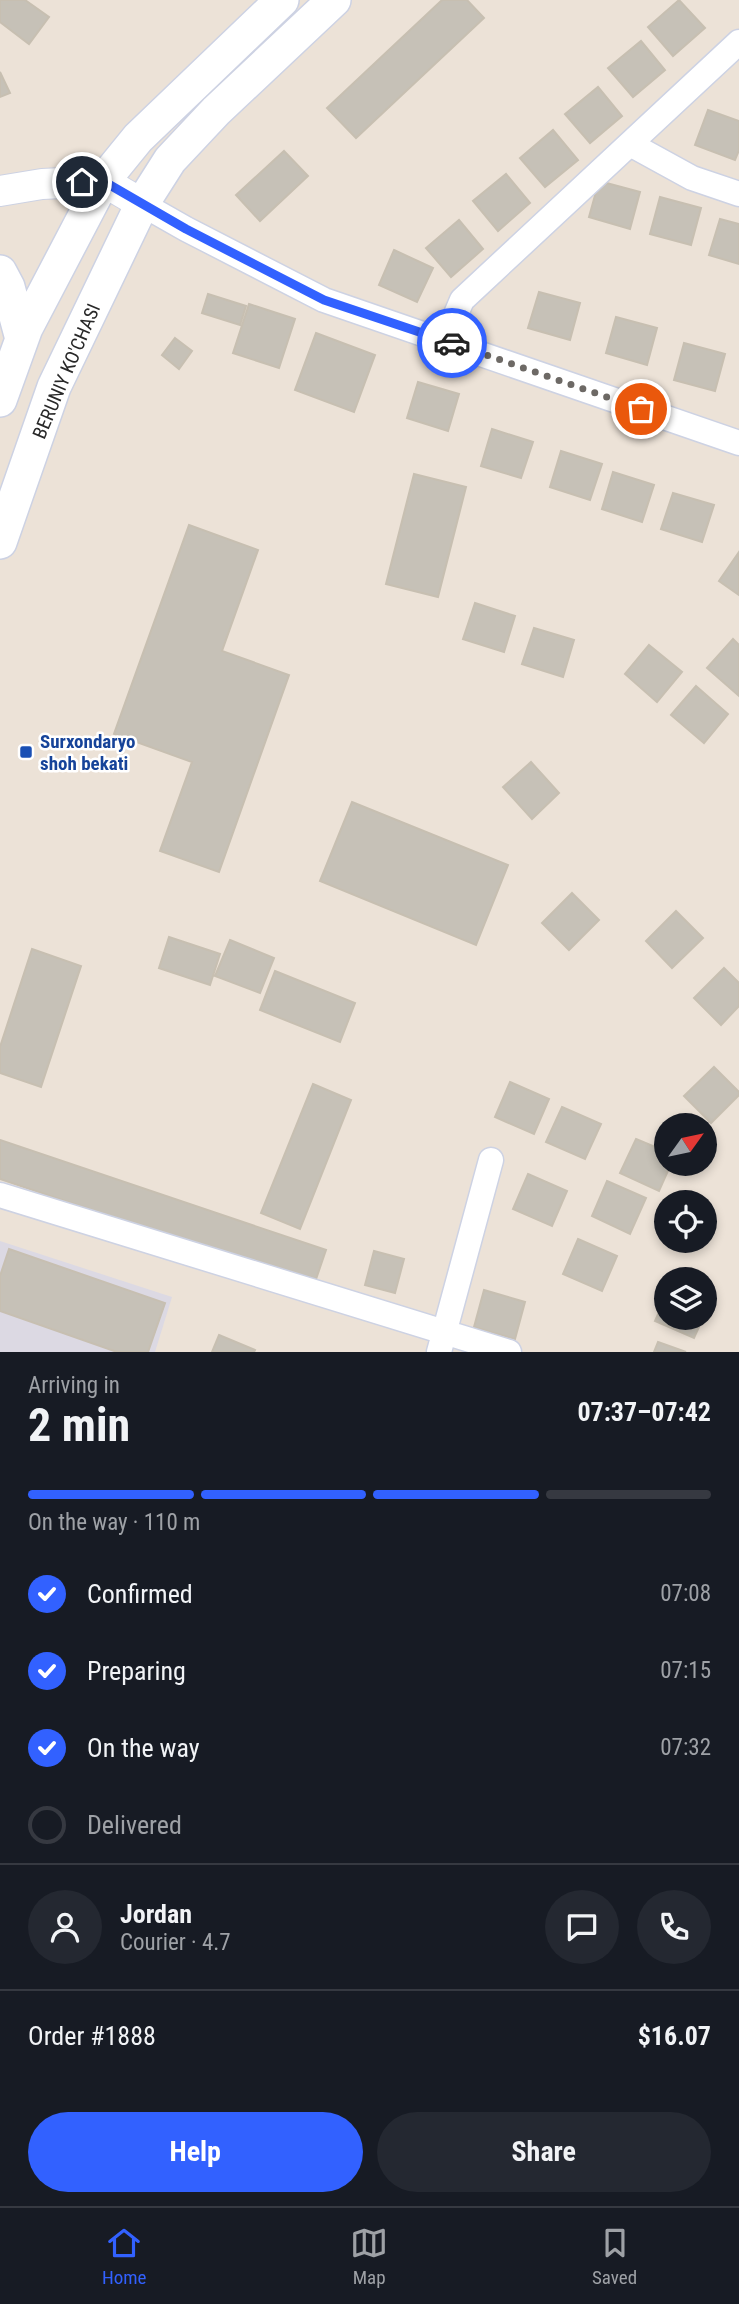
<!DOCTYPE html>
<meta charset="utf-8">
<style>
body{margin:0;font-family:"Roboto Condensed",sans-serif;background:#242831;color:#f1f3f6;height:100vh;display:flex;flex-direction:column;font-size:26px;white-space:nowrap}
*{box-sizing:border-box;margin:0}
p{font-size:23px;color:#9ea1a6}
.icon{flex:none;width:38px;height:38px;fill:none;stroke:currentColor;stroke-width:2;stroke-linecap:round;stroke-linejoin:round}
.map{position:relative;height:1352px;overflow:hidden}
.side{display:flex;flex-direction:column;background:#171b24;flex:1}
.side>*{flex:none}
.needle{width:46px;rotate:57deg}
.controls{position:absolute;left:654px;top:1113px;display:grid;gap:14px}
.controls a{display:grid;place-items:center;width:63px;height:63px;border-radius:50%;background:#171b24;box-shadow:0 4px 10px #0003;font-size:35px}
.pin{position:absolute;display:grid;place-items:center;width:60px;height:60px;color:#fff;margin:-30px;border:4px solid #fff;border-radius:50%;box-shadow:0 2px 7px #0007}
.courier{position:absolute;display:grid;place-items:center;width:70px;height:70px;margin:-35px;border:5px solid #3261ff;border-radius:50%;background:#fff;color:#222;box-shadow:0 2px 9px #0007}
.overview em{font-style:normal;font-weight:700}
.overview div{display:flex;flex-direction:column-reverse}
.overview{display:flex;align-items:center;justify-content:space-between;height:119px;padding:0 28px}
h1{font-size:46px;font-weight:700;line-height:52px}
.bar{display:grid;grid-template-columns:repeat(4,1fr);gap:10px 7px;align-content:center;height:84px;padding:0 28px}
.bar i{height:9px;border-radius:5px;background:#363941}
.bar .current{background:#3261ff}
.bar p{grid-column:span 4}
.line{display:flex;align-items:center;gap:18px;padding:0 28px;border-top:2px solid #363941}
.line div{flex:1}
.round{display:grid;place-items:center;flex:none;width:74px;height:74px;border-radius:37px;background:#242831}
ol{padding:0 28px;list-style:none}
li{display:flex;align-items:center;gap:21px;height:77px}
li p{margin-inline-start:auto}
li .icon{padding:7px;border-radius:50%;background:#3261ff;color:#fff;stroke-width:4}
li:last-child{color:#9ea1a6}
li i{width:38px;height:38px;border:4px solid #363941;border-radius:50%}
.button{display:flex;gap:14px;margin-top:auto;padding:14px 28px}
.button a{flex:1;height:80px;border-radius:42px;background:#3261ff;color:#fff;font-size:28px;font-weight:700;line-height:80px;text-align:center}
.button a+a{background:#242831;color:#f1f3f6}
.menu{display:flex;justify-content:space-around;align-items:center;height:98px;border-top:2px solid #363941;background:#171b24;font-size:19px;color:#9ea1a6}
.menu a{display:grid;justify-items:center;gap:4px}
.menu .current{color:#3261ff}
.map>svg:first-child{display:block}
.industrial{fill:#dcd9e3}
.building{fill:#c6c1b7;stroke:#c7bfb1;stroke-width:2}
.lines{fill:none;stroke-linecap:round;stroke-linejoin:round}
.minor-casing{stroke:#cdd2e3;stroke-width:27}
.tertiary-casing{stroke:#cdd2e3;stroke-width:32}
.secondary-casing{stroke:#cdd2e3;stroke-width:36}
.minor{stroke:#fff;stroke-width:24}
.tertiary{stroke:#fff;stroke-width:30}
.secondary{stroke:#fff;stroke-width:33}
.done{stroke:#6d6965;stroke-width:7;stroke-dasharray:0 12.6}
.route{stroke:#3261ff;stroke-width:9}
.transit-dot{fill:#1a4fb4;stroke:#fff;stroke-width:2.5}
.labels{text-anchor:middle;stroke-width:5;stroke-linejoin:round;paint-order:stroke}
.street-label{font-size:19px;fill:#282828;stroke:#fff}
.transit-label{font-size:19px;font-weight:bold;fill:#164399;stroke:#fff;text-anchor:start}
</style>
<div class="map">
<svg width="739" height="1352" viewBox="0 0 739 1352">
<rect width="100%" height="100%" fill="#ece2d7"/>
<path class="industrial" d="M0,1241L172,1297L155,1352H0Z"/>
<path class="building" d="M0,0H25L49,17L29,44L0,22Z
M442,0H467L484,18L356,138L327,108Z
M679,0L705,28L673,56L648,27Z
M641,41L665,70L633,97L608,68Z
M0,72L10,93L0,97Z
M598,87L622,116L590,143L565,114Z
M708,110L739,121V150L735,160L695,145Z
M553,130L578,160L545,187L520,158Z
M284,151L308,176L260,221L236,195Z
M506,174L530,203L498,231L473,201Z
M599,181L640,192L630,229L589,217Z
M660,197L701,208L691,245L650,234Z
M720,219L739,224V264L709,255Z
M459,220L483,249L451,277L426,248Z
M394,250L433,268L417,302L379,285Z
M539,292L580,303L570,340L528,328Z
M208,294L246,306L240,325L202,313Z
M249,304L295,319L279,368L233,353Z
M616,317L657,328L647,365L606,353Z
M316,333L375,355L354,412L295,390Z
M175,338L192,351L179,369L162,355Z
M684,343L725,354L715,391L674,380Z
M418,382L459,394L448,431L407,418Z
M492,429L533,442L521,478L481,466Z
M561,451L602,464L590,500L550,487Z
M613,472L654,485L642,522L602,509Z
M414,474L466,487L438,597L386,584Z
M673,493L714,505L702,542L661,529Z
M189,525L258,550L222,651L289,675L219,872L160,851L192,762L114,734Z
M739,552V595L719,581Z
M475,603L515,616L504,652L463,639Z
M534,628L574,640L563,677L522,664Z
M733,639L739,645V696L707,668Z
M649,645L682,672L657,702L625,674Z
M696,686L728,714L704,743L671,715Z
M531,762L559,793L532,819L503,787Z
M352,802L508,865L476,945L320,881Z
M572,893L599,920L569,950L542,923Z
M676,911L703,938L672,968L646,941Z
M169,937L220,954L210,985L159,968Z
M230,940L274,958L260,993L215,976Z
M32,949L81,966L41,1087L0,1073V1047Z
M724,968L739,983V1006L721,1025L694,998Z
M275,971L355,1003L340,1042L260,1010Z
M714,1067L739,1092V1095L711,1123L684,1096Z
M510,1082L549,1099L534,1134L495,1117Z
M313,1084L351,1100L300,1229L261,1213Z
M562,1107L601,1124L585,1159L546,1142Z
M636,1139L667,1152V1164H671L659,1191L620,1173Z
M0,1140L326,1250L314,1285L0,1179Z
M528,1174L567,1191L552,1226L513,1209Z
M607,1181L646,1198L630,1234L592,1216Z
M578,1239L617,1256L602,1291L563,1274Z
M9,1249L165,1303L148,1352H117L0,1311V1276Z
M374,1251L404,1259L395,1293L365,1285Z
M484,1290L525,1302L515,1339L474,1327Z
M667,1294V1318H703L694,1338L655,1321Z
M219,1335L255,1350L254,1352H212Z
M658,1342L686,1352H654Z"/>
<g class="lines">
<defs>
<path id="minor" d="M630,144L692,178L739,194
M142,204L186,229L324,300L739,443
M445,340L462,300L739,42
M0,1195L509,1352
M439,1352L491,1160"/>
<path id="tertiary" d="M0,191L42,184L103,181L142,204"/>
<path id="secondary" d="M0,272L8,287L22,339
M0,400L26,328L103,181L138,138L282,0
M0,542L54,387L142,204L170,160L216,111L334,0"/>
</defs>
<use href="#minor" class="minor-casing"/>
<use href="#tertiary" class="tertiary-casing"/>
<use href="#secondary" class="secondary-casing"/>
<use href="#minor" class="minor"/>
<use href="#tertiary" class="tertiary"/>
<use href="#secondary" class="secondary"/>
</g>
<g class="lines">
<path class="done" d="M452,343L641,409"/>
<path class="route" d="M82,182L103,181L186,229L324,300L452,343"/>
</g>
<rect class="transit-dot" x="19" y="745" width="14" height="14" rx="3.5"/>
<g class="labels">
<g class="street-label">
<text transform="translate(66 371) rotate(-67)" y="7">BERUNIY KO'CHASI</text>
</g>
<g class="transit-label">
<text x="40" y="748">Surxondaryo<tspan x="40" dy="22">shoh bekati</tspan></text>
</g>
</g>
</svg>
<div class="controls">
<a><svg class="needle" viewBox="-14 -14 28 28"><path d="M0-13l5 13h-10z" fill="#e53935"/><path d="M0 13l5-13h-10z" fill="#9ea1a6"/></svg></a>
<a><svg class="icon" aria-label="locate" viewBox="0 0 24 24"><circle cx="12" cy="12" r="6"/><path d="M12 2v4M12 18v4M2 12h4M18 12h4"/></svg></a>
<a><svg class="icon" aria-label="layers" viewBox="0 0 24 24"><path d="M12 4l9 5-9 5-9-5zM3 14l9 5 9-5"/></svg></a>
</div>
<div class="pin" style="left:641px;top:409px;background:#ea580c"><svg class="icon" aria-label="bag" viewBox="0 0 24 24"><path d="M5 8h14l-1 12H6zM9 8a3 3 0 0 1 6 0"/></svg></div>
<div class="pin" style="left:82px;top:182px;background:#1f2937"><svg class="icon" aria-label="home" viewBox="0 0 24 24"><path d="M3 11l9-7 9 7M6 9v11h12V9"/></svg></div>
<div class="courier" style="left:452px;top:343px"><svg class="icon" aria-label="car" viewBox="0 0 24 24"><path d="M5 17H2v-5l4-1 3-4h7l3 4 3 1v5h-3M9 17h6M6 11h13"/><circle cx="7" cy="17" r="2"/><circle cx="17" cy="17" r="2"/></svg></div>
</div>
<section class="side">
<div class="overview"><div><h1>2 min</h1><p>Arriving in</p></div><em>07:37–07:42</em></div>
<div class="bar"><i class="current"></i><i class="current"></i><i class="current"></i><i></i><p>On the way · 110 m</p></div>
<ol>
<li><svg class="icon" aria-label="check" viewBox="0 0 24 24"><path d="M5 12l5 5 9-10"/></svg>Confirmed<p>07:08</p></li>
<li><svg class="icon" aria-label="check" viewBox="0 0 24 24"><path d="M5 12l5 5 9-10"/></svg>Preparing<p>07:15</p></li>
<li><svg class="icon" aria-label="check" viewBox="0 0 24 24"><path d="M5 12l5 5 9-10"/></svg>On the way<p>07:32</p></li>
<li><i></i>Delivered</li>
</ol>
<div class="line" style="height:126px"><a class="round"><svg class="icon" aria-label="person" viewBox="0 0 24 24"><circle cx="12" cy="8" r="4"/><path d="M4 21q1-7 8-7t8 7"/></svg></a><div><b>Jordan</b><p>Courier · 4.7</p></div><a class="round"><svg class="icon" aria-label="chat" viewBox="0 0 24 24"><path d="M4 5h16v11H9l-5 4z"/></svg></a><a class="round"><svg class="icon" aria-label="phone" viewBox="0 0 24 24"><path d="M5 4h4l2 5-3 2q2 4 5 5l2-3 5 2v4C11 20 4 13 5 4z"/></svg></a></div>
<div class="line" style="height:91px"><div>Order #1888</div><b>$16.07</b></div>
<div class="button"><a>Help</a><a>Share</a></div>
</section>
<nav class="menu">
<a class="current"><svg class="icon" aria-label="home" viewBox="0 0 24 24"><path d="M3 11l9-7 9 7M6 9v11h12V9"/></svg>Home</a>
<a><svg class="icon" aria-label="map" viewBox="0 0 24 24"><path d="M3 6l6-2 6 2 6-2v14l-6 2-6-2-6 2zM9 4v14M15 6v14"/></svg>Map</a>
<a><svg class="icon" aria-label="saved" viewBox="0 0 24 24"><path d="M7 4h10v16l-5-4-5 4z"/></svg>Saved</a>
</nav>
